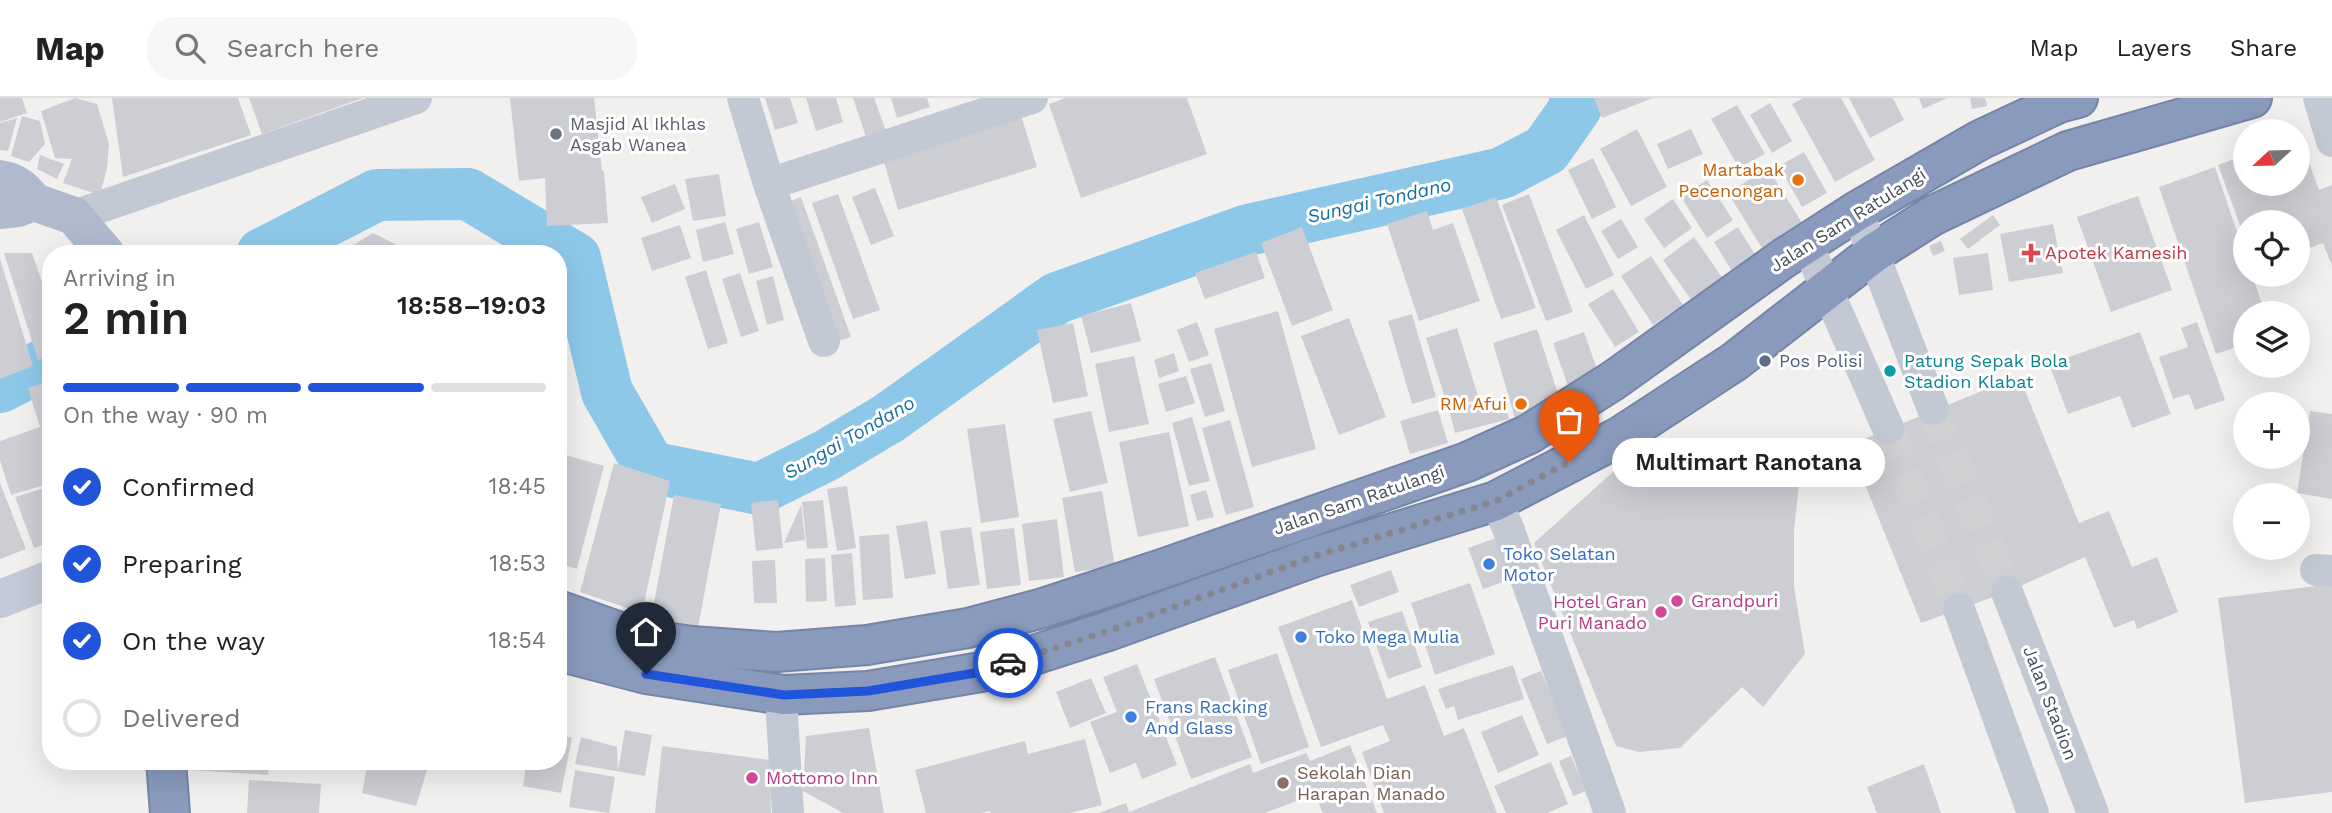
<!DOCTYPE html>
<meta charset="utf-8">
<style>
body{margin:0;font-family:"Work Sans",sans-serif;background:#f6f6f6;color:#222;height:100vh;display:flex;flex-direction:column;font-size:26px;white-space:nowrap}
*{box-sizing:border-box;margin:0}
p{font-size:23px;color:#767676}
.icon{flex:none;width:38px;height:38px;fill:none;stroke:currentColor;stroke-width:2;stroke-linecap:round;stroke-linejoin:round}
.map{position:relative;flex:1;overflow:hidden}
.sheet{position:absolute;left:42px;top:147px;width:525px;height:525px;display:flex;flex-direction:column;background:#fff;border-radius:28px;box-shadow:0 7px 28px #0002}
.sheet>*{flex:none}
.needle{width:46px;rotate:248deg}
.controls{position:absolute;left:2233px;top:21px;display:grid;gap:14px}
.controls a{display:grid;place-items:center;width:77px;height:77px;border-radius:50%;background:#fff;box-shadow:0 7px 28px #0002;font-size:35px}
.pin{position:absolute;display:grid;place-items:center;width:60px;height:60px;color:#fff;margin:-72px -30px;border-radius:50% 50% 50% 0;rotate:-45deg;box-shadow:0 0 7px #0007}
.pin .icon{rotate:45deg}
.courier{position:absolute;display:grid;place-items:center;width:70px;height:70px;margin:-35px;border:5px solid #2055db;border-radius:50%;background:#fff;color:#222;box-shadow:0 2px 9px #0007}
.bubble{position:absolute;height:49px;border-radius:24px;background:#fff;box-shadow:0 7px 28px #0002;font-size:23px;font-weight:600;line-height:49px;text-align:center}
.headline em{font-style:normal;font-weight:600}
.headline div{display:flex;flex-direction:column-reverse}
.headline{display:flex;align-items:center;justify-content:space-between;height:119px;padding:0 21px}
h1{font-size:46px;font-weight:600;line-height:52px}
.bar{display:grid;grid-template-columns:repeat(4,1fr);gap:10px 7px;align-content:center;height:84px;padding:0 21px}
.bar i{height:9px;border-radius:5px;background:#e0e0e0}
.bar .selected{background:#2055db}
.bar p{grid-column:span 4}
ol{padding:0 21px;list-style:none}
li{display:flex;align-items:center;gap:21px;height:77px}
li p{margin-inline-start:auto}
li .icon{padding:7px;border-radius:50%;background:#2055db;color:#fff;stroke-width:4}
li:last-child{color:#767676}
li i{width:38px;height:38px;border:4px solid #e0e0e0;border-radius:50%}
header{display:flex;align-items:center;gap:42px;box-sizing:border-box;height:98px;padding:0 35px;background:#fff;border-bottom:2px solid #e0e0e0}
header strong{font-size:33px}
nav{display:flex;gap:38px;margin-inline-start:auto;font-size:24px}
.search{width:490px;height:63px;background:#f6f6f6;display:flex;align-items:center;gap:18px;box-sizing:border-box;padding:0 24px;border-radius:28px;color:#767676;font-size:26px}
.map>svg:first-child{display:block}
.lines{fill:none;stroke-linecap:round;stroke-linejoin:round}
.river{stroke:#8ec8e9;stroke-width:52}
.building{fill:#ccced4}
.street-tunnel{stroke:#d0d0d2;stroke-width:32;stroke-dasharray:32 16;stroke-linecap:butt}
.highway-casing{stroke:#7485a8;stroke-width:42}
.street{stroke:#c3c9d4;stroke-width:32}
.secondary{stroke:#c3c9d7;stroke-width:38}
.primary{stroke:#b0bacd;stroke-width:38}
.highway{stroke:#899abc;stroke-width:38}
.done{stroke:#84878f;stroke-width:7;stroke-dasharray:0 12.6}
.route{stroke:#2055db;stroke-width:9}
.worship-dot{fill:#6b7280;stroke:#fff;stroke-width:2.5}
.food-dot{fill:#e8710a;stroke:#fff;stroke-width:2.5}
.health-dot{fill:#e0444e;stroke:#fff;stroke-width:2.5}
.service-dot{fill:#5c6f8a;stroke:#fff;stroke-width:2.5}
.culture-dot{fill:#0f9aa8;stroke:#fff;stroke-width:2.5}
.shop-dot{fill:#3f7fe0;stroke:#fff;stroke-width:2.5}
.hotel-dot{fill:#d1479c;stroke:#fff;stroke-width:2.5}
.education-dot{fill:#8d6e63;stroke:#fff;stroke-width:2.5}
.labels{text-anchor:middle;stroke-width:6;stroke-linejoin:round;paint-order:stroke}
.worship-label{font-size:18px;fill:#5b616d;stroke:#fff;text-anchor:start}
.food-label{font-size:18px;fill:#c56008;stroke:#fff;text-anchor:end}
.street-label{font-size:18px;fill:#484f5c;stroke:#fff}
.health-label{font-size:18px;fill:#be3a42;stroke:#fff;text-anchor:start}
.service-label{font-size:18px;fill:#4e5e75;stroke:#fff;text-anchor:start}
.culture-label{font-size:18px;fill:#0d838f;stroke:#fff;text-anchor:start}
.shop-label{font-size:18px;fill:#366cbe;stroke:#fff;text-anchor:start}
.hotel-label{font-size:18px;fill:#b23c85;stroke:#fff;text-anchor:start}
.education-label{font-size:18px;fill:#785e54;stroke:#fff;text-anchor:start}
.water-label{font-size:19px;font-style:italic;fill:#126fa5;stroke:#fff}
</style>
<header>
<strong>Map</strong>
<div class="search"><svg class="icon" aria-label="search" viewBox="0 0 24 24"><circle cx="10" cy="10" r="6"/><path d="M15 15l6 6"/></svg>Search here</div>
<nav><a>Map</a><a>Layers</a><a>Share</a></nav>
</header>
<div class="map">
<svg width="2332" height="715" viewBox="0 0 2332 715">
<rect width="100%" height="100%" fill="#f2f0ef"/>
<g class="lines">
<path class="river" d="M262,156L377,97L468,96L575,160L607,294L650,369L759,391L827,357L889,320L1057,200L1248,132L1502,75L1546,52L1576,9L1575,0
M0,289L51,263"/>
</g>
<path class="building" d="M0,0H22L27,15L0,24Z
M75,0L97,6L109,46L107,70L100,97L63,85L72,61L55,60L41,13Z
M112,0H238L251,37L123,79Z
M249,0H363L262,36Z
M510,0H594L602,73H604L608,125L547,128L545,80L519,83Z
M765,0H790L798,25L775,32Z
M806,0H836L843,24L816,33Z
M853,0H874L886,33L866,39Z
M891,0H927L930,9L897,20Z
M1066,0H1187L1207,56L1081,100L1049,6Z
M1594,0H1653L1602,20Z
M1803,0H1841L1875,62L1835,84L1792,6Z
M1849,0H1893L1904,22L1870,40Z
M1919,0H1947L1923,11Z
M1970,0H1985L1987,8L1972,11Z
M1770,5L1792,43L1772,55L1750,17Z
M1737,7L1765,56L1739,70L1711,21Z
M1020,14L1037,69L898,112L882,57Z
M22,18L40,23L45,46L29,64L11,58Z
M17,20L8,53L0,52V25Z
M1637,31L1667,89L1631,108L1600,51Z
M1691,31L1703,56L1668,71L1657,46Z
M1804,54L1827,95L1802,109L1779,68Z
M40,57L64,66L57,81L37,71Z
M2245,57V86H2298V62L2307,59L2319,92L2332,87V168L2323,145L2298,154V124H2245V141L2218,67Z
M1593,60L1616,109L1592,121L1568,72Z
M2215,69L2245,157V177H2252L2265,215H2245V246L2216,256L2159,89Z
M1768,70L1802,125L1762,150L1728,95Z
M719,76L726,118L693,123L685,81Z
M1707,82L1733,122L1707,140L1681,99Z
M675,86L685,111L652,125L641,99Z
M875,90L894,138L871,147L852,99Z
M838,96L880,212L853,221L812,105Z
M1529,96L1573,214L1546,223L1502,107Z
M2138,98L2172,192L2111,214L2077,119Z
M801,99L851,239L833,245L783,106Z
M1496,99L1536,210L1501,221L1462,111Z
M1673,101L1692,130L1664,150L1644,121Z
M1427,113L1433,132L1453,125L1480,203L1419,223L1387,126Z
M1584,117L1614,177L1586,191L1556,132Z
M1993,117L2000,127L1968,151L1960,141Z
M1621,121L1638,149L1618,161L1601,133Z
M725,124L734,156L703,164L696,132Z
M759,124L773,169L749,176L736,131Z
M2053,126L2063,175L2009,184L2000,136Z
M680,127L691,160L652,173L641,140Z
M1302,129L1333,212L1292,228L1261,145Z
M1738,129L1759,163L1735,178L1714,144Z
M373,135L399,148L393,156H339Z
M1694,139L1726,185L1695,207L1663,162Z
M1941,143L1945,153L1933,158L1929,148Z
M1256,154L1265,180L1205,201L1195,175Z
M4,155H32L51,210V257L38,262Z
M1988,155L1993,192L1959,197L1953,160Z
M1651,158L1683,207L1653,227L1621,178Z
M0,161L33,268L0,281Z
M706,172L728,245L708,251L685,179Z
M740,175L759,233L741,239L722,181Z
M773,178L784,222L767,227L756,183Z
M1613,191L1639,234L1615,249L1588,206Z
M1131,205L1141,243L1091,255L1081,218Z
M1278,213L1316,351L1252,369L1214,231Z
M1412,216L1436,299L1412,306L1388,223Z
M1349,220L1386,319L1339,337L1301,238Z
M1197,224L1209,257L1189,264L1177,232Z
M2197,224L2225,302L2195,312L2189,296L2173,301L2159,259L2188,249L2181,230Z
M1073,225L1088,298L1053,305L1037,232Z
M1457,230L1479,301L1448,310L1426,240Z
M1537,231L1563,311L1517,327L1493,245Z
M1584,234L1599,277L1568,288L1553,245Z
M2140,234L2171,316L2132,330L2120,298L2068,316L2049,266Z
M1174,255L1179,273L1159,280L1154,262Z
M1134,258L1149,326L1109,334L1095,266Z
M1211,265L1225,313L1205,319L1190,271Z
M1186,278L1195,305L1166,314L1158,286Z
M2019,278L2079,425L2109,413L2132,469L2157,459L2178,514L2137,531L2134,522L2114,530L2085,459L2007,494L1921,525L1849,347Z
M51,282V385L11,397L0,362V343L40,329L28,290Z
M1503,299L1509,321L1455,335L1449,312Z
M1438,312L1448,345L1410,356L1400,323Z
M1091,313L1108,385L1070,394L1053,321Z
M2310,313L2332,316V401L2297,395Z
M1192,319L1210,383L1189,388L1172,325Z
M1230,322L1254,409L1226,417L1202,330Z
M1005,326L1019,419L981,425L967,331Z
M1169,334L1189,428L1138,439L1119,344Z
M1633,356L1800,378L1794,432V489L1805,556L1763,609L1742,589L1680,650L1639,654L1616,648L1534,445Z
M566,357L604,368L577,471L558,465V375Z
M614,365L670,383L642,515L580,494Z
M0,385L26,451L0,461Z
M51,388V444L34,450L15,399Z
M847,388L856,450L837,453L827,391Z
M1206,392L1214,419L1197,423L1190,397Z
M1102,393L1115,468L1075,474L1062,400Z
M674,397L721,406L697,535L650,526Z
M778,402L783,450L756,453L751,405Z
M823,402L828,450L807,451L802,404Z
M801,407L805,442L784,445Z
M1057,421L1064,479L1029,483L1022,426Z
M927,423L936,476L905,481L896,428Z
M971,429L980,487L948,491L940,433Z
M1014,430L1021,487L987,491L980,434Z
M889,436L893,500L863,502L859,438Z
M1496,440L1511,481L1483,491L1468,450Z
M852,455L856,507L835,509L831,457Z
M825,460L827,503L806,504L805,461Z
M775,462L777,505H754L752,463Z
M1391,472L1399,494L1359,509L1350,487Z
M1470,485L1495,556L1435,577L1411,505Z
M2332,486V694L2245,705L2218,500Z
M1352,502L1387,601L1425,587L1444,638L1464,630L1497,715H1384L1362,654L1390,643L1383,627L1321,649L1278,529Z
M1402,513L1422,569L1388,581L1368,524Z
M1277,555L1309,649L1261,666L1228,572Z
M1215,559L1252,659L1191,681L1154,581Z
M1137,566L1177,667L1142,681L1136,665L1110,675L1090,624L1117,614L1103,579Z
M1513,567L1524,601L1458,622L1454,608L1446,611L1438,591Z
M1541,573L1568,638L1547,646L1521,581Z
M1091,580L1106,615L1070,630L1056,594Z
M1522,617L1539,657L1498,675L1481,634Z
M869,630L884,715H843L803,693L806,638Z
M625,632L652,637L645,678L575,666L581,639L617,649L618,673Z
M558,636L572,640L561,695L523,688L527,663H558Z
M1085,641L1102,707L1070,715H991L990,713L981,715H926L915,672L1025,643L1028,656Z
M1350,647L1377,715H1323L1315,696L1265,715H1098L1126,705L1129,714L1250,666L1253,675L1306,655L1310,663Z
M662,648L770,662L771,715H655Z
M1571,658L1586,693L1573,698L1559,663Z
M191,663H269L268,677L192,672Z
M368,663H398L427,672L416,708L362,695Z
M1551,664L1568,706L1547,715H1506L1494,688Z
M1924,666L1941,715H1877L1867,689Z
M575,672L615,679L609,715L569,709Z
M249,682L321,686L319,715H247Z"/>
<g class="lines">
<path class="street-tunnel" d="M1933,311L2007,494
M1888,330L1959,511"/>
<defs>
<path id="highway" d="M558,512L637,540L692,548L777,554L867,547L968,530L1043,510L1162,471L1467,364L1529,336L1614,282L1784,160L1857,113L1980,42L2059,5L2078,0
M558,553L646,576L784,597L868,593L981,574L1108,533L1315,459L1496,403L1619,339L1734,264L1874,155L1932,118L2068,53L2252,0
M166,663L170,715"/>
</defs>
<use href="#highway" class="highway-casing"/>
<path class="street" d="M743,0L769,86L824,243
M2319,0L2332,43
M769,86L1032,0
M1857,113L1933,311
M74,118L416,0
M1807,146L1888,330
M1496,403L1508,430L1610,715
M2316,472L2332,473
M2007,494L2093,715
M1959,511L2033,715
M784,597L782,618L788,715"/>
<path class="secondary" d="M0,501L51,481"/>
<path class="primary" d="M0,81C16,83 25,92 34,104
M0,112L18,110L34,104L74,118L106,156"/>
<use href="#highway" class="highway"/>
</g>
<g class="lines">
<path class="done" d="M1008,565L1108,533L1315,458L1496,403L1569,364"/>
<path class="route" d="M646,576L784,597L868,593L981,574L1008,565"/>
</g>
<circle class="worship-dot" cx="556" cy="36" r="7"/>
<g class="food-dot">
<circle cx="1798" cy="82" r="7"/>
<circle cx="1521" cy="306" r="7"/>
</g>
<path class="health-dot" d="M2027.5 144.5h7v7h7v7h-7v7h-7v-7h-7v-7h7z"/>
<circle class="service-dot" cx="1765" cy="263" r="7"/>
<circle class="culture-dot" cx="1890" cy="273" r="7"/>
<g class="shop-dot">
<circle cx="1489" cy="466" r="7"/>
<circle cx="1301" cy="539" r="7"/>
<circle cx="1131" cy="619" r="7"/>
</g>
<g class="hotel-dot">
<circle cx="1677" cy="503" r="7"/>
<circle cx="1661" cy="514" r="7"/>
<circle cx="752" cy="680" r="7"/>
</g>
<circle class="education-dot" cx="1283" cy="685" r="7"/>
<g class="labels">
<g class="worship-label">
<text x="570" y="32">Masjid Al Ikhlas<tspan x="570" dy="21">Asgab Wanea</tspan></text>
</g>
<g class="food-label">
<text x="1784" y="78">Martabak<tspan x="1784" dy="21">Pecenongan</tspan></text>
<text x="1507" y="312">RM Afui</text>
</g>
<g class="street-label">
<text transform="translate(1848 122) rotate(-32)" y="6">Jalan Sam Ratulangi</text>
<text transform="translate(1359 402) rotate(-19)" y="6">Jalan Sam Ratulangi</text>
<text transform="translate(2050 605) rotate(69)" y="6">Jalan Stadion</text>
</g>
<g class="health-label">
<text x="2045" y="161">Apotek Kamesih</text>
</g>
<g class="service-label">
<text x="1779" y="269">Pos Polisi</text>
</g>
<g class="culture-label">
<text x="1904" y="269">Patung Sepak Bola<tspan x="1904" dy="21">Stadion Klabat</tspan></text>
</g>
<g class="shop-label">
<text x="1503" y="462">Toko Selatan<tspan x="1503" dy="21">Motor</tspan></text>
<text x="1315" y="545">Toko Mega Mulia</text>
<text x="1145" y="615">Frans Racking<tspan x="1145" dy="21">And Glass</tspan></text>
</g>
<g class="hotel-label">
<text x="1691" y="509">Grandpuri</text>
<text x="1647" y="510" text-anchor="end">Hotel Gran<tspan x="1647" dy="21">Puri Manado</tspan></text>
<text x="766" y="686">Mottomo Inn</text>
</g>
<g class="education-label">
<text x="1297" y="681">Sekolah Dian<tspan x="1297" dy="21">Harapan Manado</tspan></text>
</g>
<g class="water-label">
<text transform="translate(1379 102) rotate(-13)" y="7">Sungai Tondano</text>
<text transform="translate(849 339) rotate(-30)" y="7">Sungai Tondano</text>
</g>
</g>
</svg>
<div class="controls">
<a><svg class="needle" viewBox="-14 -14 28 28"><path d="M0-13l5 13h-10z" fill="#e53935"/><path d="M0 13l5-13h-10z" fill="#767676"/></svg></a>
<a><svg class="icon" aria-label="locate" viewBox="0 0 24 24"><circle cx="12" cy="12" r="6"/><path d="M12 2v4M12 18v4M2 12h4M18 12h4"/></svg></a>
<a><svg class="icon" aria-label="layers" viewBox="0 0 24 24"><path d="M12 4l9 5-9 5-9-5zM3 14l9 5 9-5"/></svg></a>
<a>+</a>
<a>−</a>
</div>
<div class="pin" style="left:1569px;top:364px;background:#ea580c"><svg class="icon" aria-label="bag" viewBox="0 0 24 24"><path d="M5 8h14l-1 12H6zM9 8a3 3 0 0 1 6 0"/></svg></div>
<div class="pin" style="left:646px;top:576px;background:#1f2937"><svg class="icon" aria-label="home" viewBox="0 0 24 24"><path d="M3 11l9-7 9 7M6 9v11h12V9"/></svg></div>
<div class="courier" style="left:1008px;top:565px"><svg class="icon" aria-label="car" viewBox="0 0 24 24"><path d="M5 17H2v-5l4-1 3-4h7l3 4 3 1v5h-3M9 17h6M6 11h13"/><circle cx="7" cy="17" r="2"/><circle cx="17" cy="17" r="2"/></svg></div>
<div class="bubble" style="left:1612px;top:340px;width:273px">Multimart Ranotana</div>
<section class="sheet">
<div class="headline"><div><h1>2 min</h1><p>Arriving in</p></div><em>18:58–19:03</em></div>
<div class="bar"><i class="selected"></i><i class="selected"></i><i class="selected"></i><i></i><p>On the way · 90 m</p></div>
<ol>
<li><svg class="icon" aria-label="check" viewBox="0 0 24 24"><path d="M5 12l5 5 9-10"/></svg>Confirmed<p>18:45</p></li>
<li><svg class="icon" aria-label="check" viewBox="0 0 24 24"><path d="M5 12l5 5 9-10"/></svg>Preparing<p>18:53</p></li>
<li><svg class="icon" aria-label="check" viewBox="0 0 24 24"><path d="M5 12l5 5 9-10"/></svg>On the way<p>18:54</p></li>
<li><i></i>Delivered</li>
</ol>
</section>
</div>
